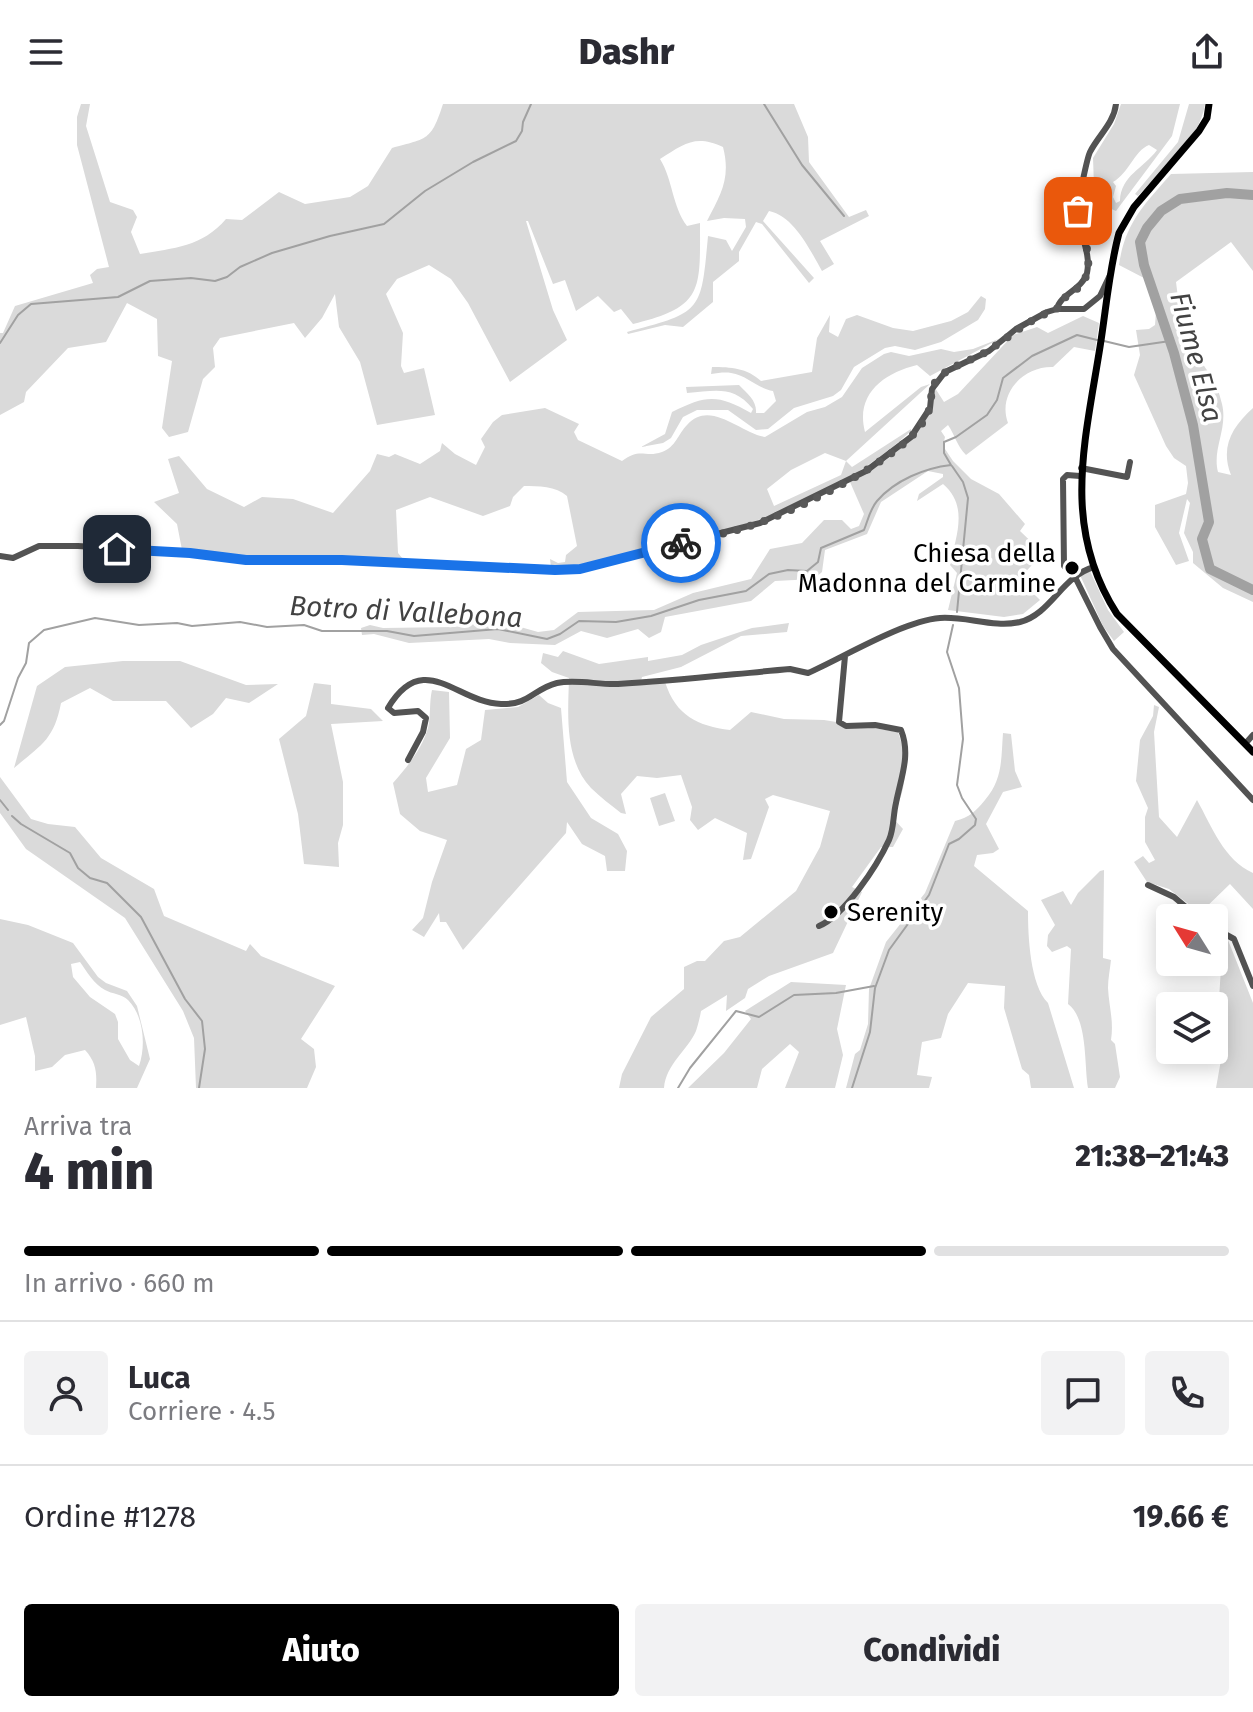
<!DOCTYPE html>
<html lang="it">
<meta charset="utf-8">
<style>
body{margin:0;font-family:"Fira Sans",sans-serif;background:#f2f2f3;color:#2b2b33;height:100vh;display:flex;flex-direction:column;font-size:30px;white-space:nowrap}
*{box-sizing:border-box;margin:0}
p{font-size:26px;color:#7c7c81}
.icon{flex:none;width:44px;height:44px;fill:none;stroke:currentColor;stroke-width:2;stroke-linecap:round;stroke-linejoin:round}
.map{position:relative;height:984px;overflow:hidden}
.panel{display:flex;flex-direction:column;background:#fff;flex:1}
.panel>*{flex:none}
.needle{width:52px;rotate:307deg}
.controls{position:absolute;left:1156px;top:800px;display:grid;gap:16px}
.controls a{display:grid;place-items:center;width:72px;height:72px;border-radius:8px;background:#fff;box-shadow:0 4px 20px #0003;font-size:40px}
.pin{position:absolute;display:grid;place-items:center;width:68px;height:68px;color:#fff;margin:-34px;border-radius:16px;box-shadow:0 4px 12px #0006}
.courier{position:absolute;display:grid;place-items:center;width:80px;height:80px;margin:-40px;border:6px solid #1a73e8;border-radius:50%;background:#fff;color:#222;box-shadow:0 2px 10px #0007}
.summary em{font-style:normal;font-weight:800}
.summary div{display:flex;flex-direction:column-reverse}
.summary{display:flex;align-items:center;justify-content:space-between;height:136px;padding:0 24px}
h1{font-size:52px;font-weight:800;line-height:60px}
.bar{display:grid;grid-template-columns:repeat(4,1fr);gap:12px 8px;align-content:center;height:96px;padding:0 24px}
.bar i{height:10px;border-radius:6px;background:#e1e1e2}
.bar .current{background:#000}
.bar p{grid-column:span 4}
.line{display:flex;align-items:center;gap:20px;padding:0 24px;border-top:2px solid #e1e1e2}
.line div{flex:1}
.round{display:grid;place-items:center;flex:none;width:84px;height:84px;border-radius:8px;background:#f2f2f3}
.action{display:flex;gap:16px;margin-top:auto;padding:16px 24px}
.action a{flex:1;height:92px;border-radius:8px;background:#000;color:#fff;font-size:32px;font-weight:800;line-height:92px;text-align:center}
.action a+a{background:#f2f2f3;color:#2b2b33}
header{display:flex;justify-content:space-between;align-items:center;height:104px;padding:0 24px;background:#fff;font-size:36px;font-weight:800}
.map>svg:first-child{display:block}
.green{fill:#dadada;fill-rule:evenodd}
.lines{fill:none;stroke-linecap:round;stroke-linejoin:round}
.stream{stroke:#a1a1a1;stroke-width:2}
.river{stroke:#a1a1a1;stroke-width:10}
.minor{stroke:#535353;stroke-width:6}
.major{stroke:#000;stroke-width:7}
.done{stroke:#595959;stroke-width:8;stroke-dasharray:0 14.4}
.route{stroke:#1a73e8;stroke-width:10}
.poi-dot{fill:#000;stroke:#fff;stroke-width:3}
.labels{text-anchor:middle;stroke-width:7;stroke-linejoin:round;paint-order:stroke}
.poi-label{font-size:26px;fill:#000;stroke:#fff;text-anchor:end}
.water-label{font-size:28px;font-style:italic;fill:#424242;stroke:#fff}
</style>
<header><svg class="icon" aria-label="menu" viewBox="0 0 24 24"><path d="M4 6h16M4 12h16M4 18h16"/></svg>Dashr<svg class="icon" aria-label="share" viewBox="0 0 24 24"><path d="M12 15V3M7 8l5-5 5 5M5 13v7h14v-7"/></svg></header>
<div class="map">
<svg width="1253" height="984" viewBox="0 0 1253 984">
<rect width="100%" height="100%" fill="#fff"/>
<path class="green" d="M81,0H90L86,22L110,98L133,106L137,113L131,128L140,150C174,144 202,143 226,115L242,116L279,88L305,100L350,93L368,82L392,44C428,34 431,37 443,0H794L808,33L809,58L849,113L866,106L869,112L820,137L834,160L822,167C810,146 794,112 769,107L763,117L814,174L809,179L762,120L756,118L739,148V157L713,178V198L683,223L665,221L628,230L627,228C702,208 701,209 708,132L726,136L732,147L746,123L745,115L724,114L707,117C721,90 731,74 723,43C695,30 684,40 660,55C673,76 672,102 687,122L700,119C700,186 704,203 633,220L621,205L614,208L598,192L576,207L565,176L553,180L528,117H526L553,206L567,236L510,278L468,199L451,175L429,161L397,175L386,190L403,229L401,262L404,269L424,264L435,311L377,321L360,258L339,223L335,190L322,214L305,234L294,219L220,234L213,244L215,263L203,275L188,328L169,333L162,324L172,257L158,252L157,215L127,199L106,238L68,244L26,288L24,298L0,311V229H3L15,202L93,179L90,171L97,165L109,163L77,41V13Z
M1121,0H1180L1172,32L1116,107L1107,103L1106,91L1094,82L1093,54L1114,20ZM1149,41L1157,46C1143,65 1121,71 1120,97L1116,99L1113,93L1116,82L1113,78C1129,69 1134,47 1149,41Z
M1189,0H1205C1200,36 1161,66 1138,92L1135,90L1178,38Z
M1253,68V167L1231,138L1176,178C1179,204 1183,227 1197,250C1209,272 1216,274 1222,300C1228,325 1212,345 1218,368L1231,371C1220,343 1232,323 1253,304V498L1223,484L1193,459V448L1184,429L1190,399L1187,395L1179,429L1189,457L1176,461L1155,423V401L1186,390L1188,379L1186,362L1174,354L1166,342L1134,271L1140,251L1136,226L1149,225L1155,221L1156,208L1144,174L1119,161C1125,119 1144,101 1171,70Z
M981,192L986,195L985,205L978,216L941,238L915,246L895,242L885,244L854,263L841,286L833,292L794,304L768,325L756,326L728,306H697L683,313L671,334L663,339L641,343L665,330L672,308C706,291 718,290 751,309L753,305C733,281 716,287 687,289L686,283L739,281C748,290 757,297 756,309H764L776,297L773,287C756,284 747,271 731,269C725,268 718,269 711,270L712,263C731,263 747,264 761,277L812,268L817,234L830,211L829,228L838,233L846,215L857,211L893,224L913,227L951,217L968,208Z
M1083,212L1099,219L1095,247L1074,243L1053,263C1024,262 997,289 1008,319L966,351C957,342 955,331 948,321L941,327L945,333L943,342L953,357L971,375L999,390L1025,420L1020,427L1043,449L1019,475L1040,496L1023,510L1004,513L948,506L957,469L950,461C956,432 969,402 943,380L917,397L919,390L943,373V370L928,367L881,398L867,430L825,446L822,468L814,475L775,477L751,497L665,513L661,528L649,534L638,525L607,534L581,527L555,541L510,539L489,535L409,539L374,530L362,531L361,524L370,521L383,524L455,523L492,515L538,528L554,526L578,508L654,506L693,489L751,475L770,445L802,439L824,416H842L851,425L859,422L864,410L850,378C888,358 930,330 935,284L944,298L958,290L1013,231L1037,223L1048,229Z
M1001,234L930,272L917,261C884,269 855,290 865,328L921,283L930,280L846,357L852,363L911,325V327C863,371 798,406 735,423C712,430 688,434 664,441C627,451 589,462 551,463L550,455L558,459L565,458L566,451L577,442L567,392C556,382 538,382 524,382L513,393L510,402L483,412L430,393L396,406L398,449L407,460L233,452L182,446L177,420L154,398L179,389L168,355L179,352L207,385L244,403L262,393L293,395L333,409L370,367L377,350L389,353L395,350L420,360L440,347L442,339L455,350L476,361L485,343L481,335L493,318L502,311L545,304L579,320L574,328L578,336L622,357C640,343 645,354 662,348C676,343 678,330 687,321C710,295 740,329 765,333L807,308L825,303L842,293L862,264L884,250L891,248L909,252L941,245L954,248L973,245ZM825,349L846,357L841,371L774,402L767,385L791,366Z
M1090,467L1108,506L1124,528L1114,537L1103,522L1080,471Z
M789,519L787,528L741,532L681,563L642,573L640,581L665,578C676,612 698,622 730,626L751,608L784,615L824,616L898,628C908,656 908,689 891,712L903,725L893,743H881L852,783L862,788L833,849L769,872L748,885L745,894L726,907L727,891L701,907C700,913 698,921 696,927C687,947 666,960 664,984H619L622,970L651,913L684,885V863L697,857H705L724,837L740,833L796,787L820,743L830,707L773,691L765,695L769,703L751,755L743,756L747,729L715,714L698,726L690,716L692,703L681,671L657,674L637,672L621,690L626,710L621,709C611,701 600,693 591,684C564,655 568,611 569,574L552,568L541,559L543,549L558,553L563,547L599,560L648,553V557L682,551L701,541L752,524Z
M123,557H180L246,581L278,580L249,599L226,594L213,610L191,624L166,597H113L90,584L61,599C54,636 41,641 14,664L37,582L65,563Z
M314,579L331,581V600L371,605L383,617L331,620L343,678V721L338,739L339,763L304,760L298,710L279,635L306,612Z
M432,586L449,588L450,634L426,674L428,688L457,681L466,645L481,636L485,606L518,603L539,591L548,599L561,604L567,678L591,714L618,730L627,747L625,767H607L605,752L582,740L567,718L566,729L463,846L446,818H440L439,809L424,833L412,826L423,814L432,778L447,736L420,727L400,710L393,679C407,663 422,645 428,624C431,612 429,599 432,586Z
M1154,601L1159,603L1154,628L1159,713L1177,733L1197,696C1212,723 1224,756 1253,769V805L1230,780L1200,809L1169,785L1147,778L1134,758L1143,752L1149,759L1155,756L1145,738V713L1148,704L1136,677L1140,636L1153,612Z
M1003,629L1011,630L1015,667L1022,683L1003,688L986,720L999,745L993,749L977,751L974,762L1028,807C1028,832 1030,881 1048,899L1074,984H1031L1029,971L1022,965L1004,904L1005,882L968,879L948,910L941,934L922,938L917,971L932,973L929,984H846L855,950L860,946L868,920L869,885L886,838L925,789L955,717C970,713 975,708 985,696C1003,675 1001,655 1003,629Z
M0,673L31,715L48,720L75,723L101,754L154,785L164,812L246,847L250,840L261,852L335,882L301,935L314,945L316,963L307,984H196L194,934L183,907L125,814L26,745L0,709Z
M665,689L675,717L659,722L650,694Z
M1104,766L1103,854L1111,856C1110,865 1108,875 1108,884C1109,903 1114,917 1111,936L1115,940L1120,973L1115,984H1088C1084,960 1088,915 1068,900L1071,845L1067,842L1052,848L1047,842L1048,831L1055,821L1041,796L1063,787L1071,801L1078,789L1100,767Z
M0,815L28,821L73,839L98,873L106,879L127,887L137,902L150,955L137,984H96C97,968 96,958 85,946L65,951L52,963L35,967V952L26,913L0,921ZM80,858C87,868 94,880 105,886C112,890 122,890 128,896C144,912 146,942 139,962L130,956L118,935V918L115,910L90,893L73,873L71,860Z
M1228,836L1253,899V984H1216L1224,939L1218,910L1221,864L1225,858Z
M791,878L846,881L837,925L843,951L835,984H785L799,948L790,940L762,965L757,984H688L724,949L751,915L745,907Z"/>
<g class="lines">
<path class="stream" d="M764,0L802,61L844,112
M1104,237L1129,243L1170,237
M0,239L18,211L31,200L118,193L150,177L191,174L215,177L227,173L240,163L272,149L330,132L384,120L425,87L473,58L516,37L522,27L523,18L531,0
M952,362L963,378L968,394L957,508
M0,621L4,617L18,574L26,559L29,539L44,526L95,514L139,521L177,519L192,522L240,518L267,523L304,521L322,527H387L414,532L498,525L547,535L560,530L579,517L616,518L651,512L699,496L746,487L769,470L788,466L807,467L818,458L821,444L864,426C868,416 870,405 877,397C895,376 925,364 951,361L944,349V338L956,333L987,311L997,296L1003,274L1032,252L1077,231L1097,236
M0,696L8,706
M12,712L21,720L70,749L78,764L90,774L107,779L141,813L185,895L202,917L205,945L199,984
M678,984L690,964L736,907L759,913L794,891L836,889L874,882
M852,984L870,928L875,884L889,846L929,791L949,740L959,735L975,721L976,715L962,694L957,681L963,635L959,584L947,548L953,521"/>
<path class="river" d="M1253,91L1227,89L1180,95L1161,107L1147,124L1140,138L1144,161L1174,249L1193,321L1209,418L1202,435L1210,465L1253,486"/>
<path class="minor" d="M1057,205C1060,190 1082,186 1087,169C1092,145 1075,125 1078,102C1079,94 1087,54 1090,48C1098,32 1114,19 1116,0
M1081,364L1127,373L1130,358
M1080,372L1067,371L1063,375L1064,462L1076,475L1100,523L1113,545L1253,696
M0,452L13,454L39,442H78L190,449L246,456H342L555,466L580,465L760,419L866,367L911,333L930,304L932,285L945,268L989,247L1016,225L1047,208L1057,205H1084L1100,192L1110,171
M1245,640L1253,631
M408,656L423,628L426,614L418,607L394,609L388,604C424,544 457,599 501,600C530,601 533,585 557,579C576,575 599,581 618,580C676,577 733,570 790,565L808,569C844,553 903,517 940,514C966,512 994,524 1020,518C1051,510 1062,472 1094,463
M1148,781L1174,793L1199,814
M819,822C845,811 877,762 889,736C894,725 893,711 896,699C901,673 911,651 901,626L875,621L846,622L839,618L845,552
M1214,824L1234,835L1253,882"/>
<path class="major" d="M1209,0L1207,14L1199,27L1134,103L1119,129C1109,166 1106,206 1100,243C1085,338 1061,423 1117,510L1253,648"/>
</g>
<g class="lines">
<path class="done" d="M681,439C703,433 726,430 747,423C793,409 872,368 908,336C916,328 926,316 929,306C932,296 930,286 936,277C949,261 973,257 989,246C1014,230 1027,216 1057,205C1059,194 1071,191 1079,183C1099,163 1081,130 1078,107"/>
<path class="route" d="M117,445L190,449L246,456H342L555,466L580,465L681,439"/>
</g>
<g class="poi-dot">
<circle cx="1072" cy="464" r="8"/>
<circle cx="831" cy="808" r="8"/>
</g>
<g class="labels">
<g class="poi-label">
<text x="1056" y="458">Chiesa della<tspan x="1056" dy="30">Madonna del Carmine</tspan></text>
<text x="847" y="817" text-anchor="start">Serenity</text>
</g>
<g class="water-label">
<text transform="translate(1197 253) rotate(75)" y="10">Fiume Elsa</text>
<text transform="translate(406 507) rotate(3)" y="10">Botro di Vallebona</text>
</g>
</g>
</svg>
<div class="controls">
<a><svg class="needle" viewBox="-14 -14 28 28"><path d="M0-13l5 13h-10z" fill="#e53935"/><path d="M0 13l5-13h-10z" fill="#7c7c81"/></svg></a>
<a><svg class="icon" aria-label="layers" viewBox="0 0 24 24"><path d="M12 4l9 5-9 5-9-5zM3 14l9 5 9-5"/></svg></a>
</div>
<div class="pin" style="left:1078px;top:107px;background:#ea580c"><svg class="icon" aria-label="bag" viewBox="0 0 24 24"><path d="M5 8h14l-1 12H6zM9 8a3 3 0 0 1 6 0"/></svg></div>
<div class="pin" style="left:117px;top:445px;background:#1f2937"><svg class="icon" aria-label="home" viewBox="0 0 24 24"><path d="M3 11l9-7 9 7M6 9v11h12V9"/></svg></div>
<div class="courier" style="left:681px;top:439px"><svg class="icon" aria-label="bike" viewBox="0 0 24 24"><circle cx="6" cy="16" r="4"/><circle cx="18" cy="16" r="4"/><path d="M6 16l4-8h5l3 8M10 8l3 8H6M13 5h3"/></svg></div>
</div>
<section class="panel">
<div class="summary"><div><h1>4 min</h1><p>Arriva tra</p></div><em>21:38–21:43</em></div>
<div class="bar"><i class="current"></i><i class="current"></i><i class="current"></i><i></i><p>In arrivo · 660 m</p></div>
<div class="line" style="height:144px"><a class="round"><svg class="icon" aria-label="person" viewBox="0 0 24 24"><circle cx="12" cy="8" r="4"/><path d="M4 21q1-7 8-7t8 7"/></svg></a><div><b>Luca</b><p>Corriere · 4.5</p></div><a class="round"><svg class="icon" aria-label="chat" viewBox="0 0 24 24"><path d="M4 5h16v11H9l-5 4z"/></svg></a><a class="round"><svg class="icon" aria-label="phone" viewBox="0 0 24 24"><path d="M5 4h4l2 5-3 2q2 4 5 5l2-3 5 2v4C11 20 4 13 5 4z"/></svg></a></div>
<div class="line" style="height:104px"><div>Ordine #1278</div><b>19.66 €</b></div>
<div class="action"><a>Aiuto</a><a>Condividi</a></div>
</section>
